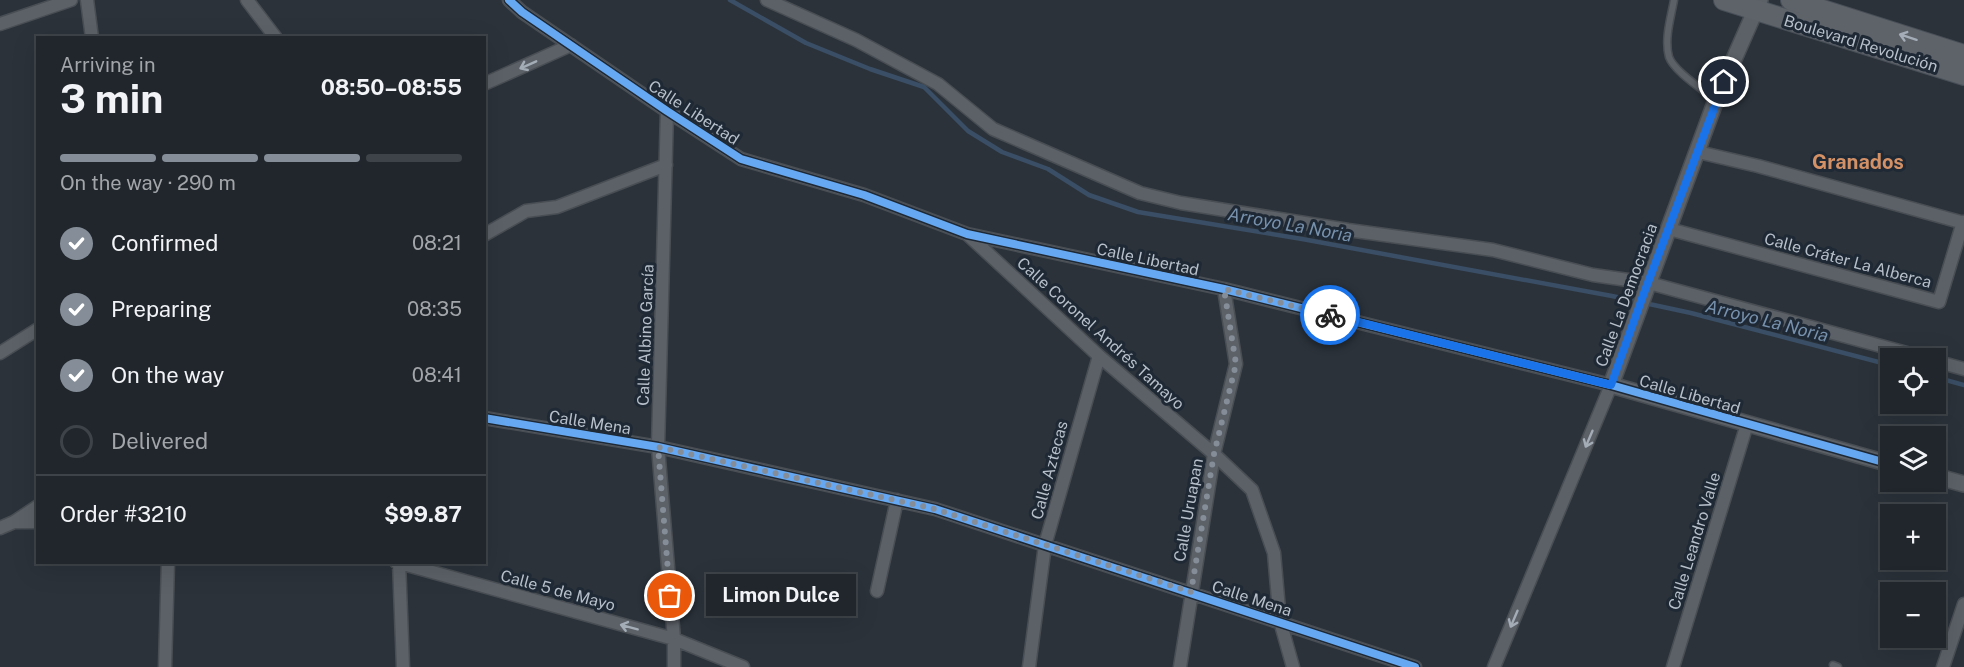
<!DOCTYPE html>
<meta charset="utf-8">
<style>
body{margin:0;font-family:"Public Sans",sans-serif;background:#282e34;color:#f1f3f6;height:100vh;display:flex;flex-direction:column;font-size:22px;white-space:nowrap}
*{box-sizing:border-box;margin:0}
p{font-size:20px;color:#a2a5a9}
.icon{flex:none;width:33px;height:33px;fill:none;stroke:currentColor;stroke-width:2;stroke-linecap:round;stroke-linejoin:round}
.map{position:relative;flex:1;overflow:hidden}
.details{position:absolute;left:36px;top:36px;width:450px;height:528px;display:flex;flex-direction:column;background:#20262c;border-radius:0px;box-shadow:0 6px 24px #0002,0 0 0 2px #3d4348}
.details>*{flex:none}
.buttons{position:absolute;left:1880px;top:348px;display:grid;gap:12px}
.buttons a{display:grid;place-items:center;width:66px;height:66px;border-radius:0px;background:#20262c;box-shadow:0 6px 24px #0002,0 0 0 2px #3d4348;font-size:30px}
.pin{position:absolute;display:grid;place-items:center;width:51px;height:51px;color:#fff;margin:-26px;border:3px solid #fff;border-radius:50%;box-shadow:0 2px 6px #0007}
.courier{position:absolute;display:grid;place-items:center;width:60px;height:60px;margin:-30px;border:4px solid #1a73e8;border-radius:50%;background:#fff;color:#222;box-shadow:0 2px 8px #0007}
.bubble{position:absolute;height:42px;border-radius:0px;background:#20262c;box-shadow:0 6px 24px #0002,0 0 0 2px #3d4348;font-size:20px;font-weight:700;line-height:42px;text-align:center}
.summary em{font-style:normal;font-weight:700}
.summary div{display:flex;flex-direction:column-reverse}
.summary{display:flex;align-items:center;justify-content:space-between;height:102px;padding:0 24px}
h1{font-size:39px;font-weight:700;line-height:45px}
.bar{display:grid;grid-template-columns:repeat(4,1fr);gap:9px 6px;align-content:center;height:72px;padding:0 24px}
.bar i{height:8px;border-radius:4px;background:#3d4348}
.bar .selected{background:#858e98}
.bar p{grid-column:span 4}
.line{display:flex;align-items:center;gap:15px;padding:0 24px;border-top:2px solid #3d4348}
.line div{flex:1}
ol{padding:0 24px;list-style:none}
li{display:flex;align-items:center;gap:18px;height:66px}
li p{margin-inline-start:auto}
li .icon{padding:6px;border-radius:50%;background:#858e98;color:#fff;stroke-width:4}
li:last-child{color:#a2a5a9}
li i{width:33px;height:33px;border:3px solid #3d4348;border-radius:50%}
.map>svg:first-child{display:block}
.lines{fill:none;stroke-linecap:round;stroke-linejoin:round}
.stream{stroke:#3a4e65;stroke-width:4.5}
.service-casing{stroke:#494e54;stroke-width:9}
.minor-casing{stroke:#494e54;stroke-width:15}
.tertiary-casing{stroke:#494e54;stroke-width:18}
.primary-casing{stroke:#494f57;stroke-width:22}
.service{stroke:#5c6168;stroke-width:6}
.minor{stroke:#5c6168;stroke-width:12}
.tertiary{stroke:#5c6168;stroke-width:15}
.primary{stroke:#5e636a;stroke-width:20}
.cycleway-casing{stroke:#1e2935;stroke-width:11}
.cycleway{stroke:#66a8f1;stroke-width:8}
.oneway{stroke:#a4adb7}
.oneway2{stroke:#a4acb6}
.done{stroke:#858e98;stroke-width:6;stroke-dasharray:0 10.8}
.route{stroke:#1a73e8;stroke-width:8}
.labels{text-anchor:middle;stroke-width:6;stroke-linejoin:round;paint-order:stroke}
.street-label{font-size:16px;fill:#b6bfca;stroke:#1e2935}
.water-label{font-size:18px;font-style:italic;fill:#7791ad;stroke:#1e2935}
.quarter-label{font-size:20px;font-weight:bold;fill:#d59166;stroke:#1e2935}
</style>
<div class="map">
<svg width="1964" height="667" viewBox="0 0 1964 667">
<rect width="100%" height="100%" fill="#2b323a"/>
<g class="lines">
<path class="stream" d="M730,0L806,43L870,69L924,87L968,131L1002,152L1048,169L1089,195L1138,212L1302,239L1612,296L1691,313L1890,365
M1935,377L1964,385"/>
<defs>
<path id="service" d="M1674,0C1671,17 1664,39 1669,57C1674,71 1702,89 1714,99
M1833,665L1838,667"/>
<path id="minor" d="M87,0L92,38
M247,0L276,38
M509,0L522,12L667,111L741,159L864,195L967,234L1224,289L1611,385L1494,667
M767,0L856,40L938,84L993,129L1140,193L1181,203L1348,230L1493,250L1593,275L1649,283L1925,358
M0,24L71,0
M484,84L571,45
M667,111L658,447L674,639V667
M1698,152L1758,166L1964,223
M1669,229L1939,302L1963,222
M967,234L1099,356L1214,454L1252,490L1274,553L1280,621L1293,667
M484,235L526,211L557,207L666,165
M0,353L38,329
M1935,361L1964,369
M484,418L658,447L935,509L1415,667
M14,522L38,506
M0,528L14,522H38
M396,562L674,639L743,667
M399,562L403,667
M877,591L897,500
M165,667L168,562
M1029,667L1045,545L1099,356
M1180,667L1214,454L1236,364L1224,289
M1673,667L1747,424
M1943,667L1964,604"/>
<path id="tertiary" d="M1760,0L1716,100L1611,385L1890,464
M1935,476L1964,484"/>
<path id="primary" d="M1724,0L1964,75
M1791,0L1964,55"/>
</defs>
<use href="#service" class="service-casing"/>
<use href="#minor" class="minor-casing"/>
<use href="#tertiary" class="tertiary-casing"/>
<use href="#primary" class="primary-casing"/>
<use href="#service" class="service"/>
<use href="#minor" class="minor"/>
<use href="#tertiary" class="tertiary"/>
<use href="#primary" class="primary"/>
<defs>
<path id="cycleway" d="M509,0L522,12L667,111L741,159L864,195L967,234L1224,289L1611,385L1890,464
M484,418L658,447L935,509L1415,667"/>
</defs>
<use href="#cycleway" class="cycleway-casing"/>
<use href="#cycleway" class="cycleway"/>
</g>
<defs><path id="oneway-shaft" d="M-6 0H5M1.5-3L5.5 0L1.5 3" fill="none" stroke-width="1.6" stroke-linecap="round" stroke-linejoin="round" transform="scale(1.5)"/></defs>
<use class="oneway" href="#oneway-shaft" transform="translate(1908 37) rotate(-162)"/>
<g class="oneway2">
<use href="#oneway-shaft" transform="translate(528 65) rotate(156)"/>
<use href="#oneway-shaft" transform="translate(1589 439) rotate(113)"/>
<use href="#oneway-shaft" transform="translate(1514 619) rotate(113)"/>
<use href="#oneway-shaft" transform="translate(629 627) rotate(-165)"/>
</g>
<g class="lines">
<path class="done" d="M670,596L658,447L935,509L1191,592L1214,454L1236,364L1224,289L1330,315"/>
<path class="route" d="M1330,315L1611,385L1644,293L1724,82"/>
</g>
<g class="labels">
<g class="street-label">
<text transform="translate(1861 43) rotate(17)" y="6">Boulevard Revolución</text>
<text transform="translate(694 112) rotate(33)" y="6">Calle Libertad</text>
<text transform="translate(1148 259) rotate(12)" y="6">Calle Libertad</text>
<text transform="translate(1848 260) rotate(15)" y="6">Calle Cráter La Alberca</text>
<text transform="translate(1626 295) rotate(-70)" y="6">Calle La Democracia</text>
<text transform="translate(1101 333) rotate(42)" y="6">Calle Coronel Andrés Tamayo</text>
<text transform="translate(645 335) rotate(-88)" y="6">Calle Albino García</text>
<text transform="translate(1690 394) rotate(16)" y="6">Calle Libertad</text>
<text transform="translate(590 422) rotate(9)" y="6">Calle Mena</text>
<text transform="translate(1049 470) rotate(-75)" y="6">Calle Aztecas</text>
<text transform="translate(1188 510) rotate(-80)" y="6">Calle Uruapan</text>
<text transform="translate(1694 541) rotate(-73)" y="6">Calle Leandro Valle</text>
<text transform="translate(558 590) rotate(15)" y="6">Calle 5 de Mayo</text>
<text transform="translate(1252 598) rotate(18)" y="6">Calle Mena</text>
</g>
<g class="water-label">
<text transform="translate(1290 225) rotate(10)" y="6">Arroyo La Noria</text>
<text transform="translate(1767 321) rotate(14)" y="6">Arroyo La Noria</text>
</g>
<g class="quarter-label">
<text x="1858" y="169">Granados</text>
</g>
</g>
</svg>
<div class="buttons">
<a><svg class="icon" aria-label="locate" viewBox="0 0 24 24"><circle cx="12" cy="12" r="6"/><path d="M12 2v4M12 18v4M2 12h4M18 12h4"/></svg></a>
<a><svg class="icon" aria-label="layers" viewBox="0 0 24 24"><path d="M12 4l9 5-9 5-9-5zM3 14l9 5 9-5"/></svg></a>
<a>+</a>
<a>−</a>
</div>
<div class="pin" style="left:670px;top:596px;background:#ea580c"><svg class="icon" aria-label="bag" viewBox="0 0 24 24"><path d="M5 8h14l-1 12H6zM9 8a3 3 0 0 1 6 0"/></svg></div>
<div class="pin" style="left:1724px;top:82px;background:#1f2937"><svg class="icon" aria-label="home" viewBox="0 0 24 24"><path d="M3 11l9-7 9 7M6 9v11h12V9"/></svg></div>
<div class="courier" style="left:1330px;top:315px"><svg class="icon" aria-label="bike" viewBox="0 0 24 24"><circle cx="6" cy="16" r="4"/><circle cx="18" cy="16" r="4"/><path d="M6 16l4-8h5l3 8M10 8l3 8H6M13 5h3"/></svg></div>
<div class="bubble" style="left:706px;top:574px;width:150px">Limon Dulce</div>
<section class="details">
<div class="summary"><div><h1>3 min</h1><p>Arriving in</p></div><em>08:50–08:55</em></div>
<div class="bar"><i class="selected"></i><i class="selected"></i><i class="selected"></i><i></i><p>On the way · 290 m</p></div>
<ol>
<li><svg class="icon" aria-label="check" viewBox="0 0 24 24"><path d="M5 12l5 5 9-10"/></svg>Confirmed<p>08:21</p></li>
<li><svg class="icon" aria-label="check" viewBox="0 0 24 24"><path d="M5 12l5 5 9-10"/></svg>Preparing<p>08:35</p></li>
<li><svg class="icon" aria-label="check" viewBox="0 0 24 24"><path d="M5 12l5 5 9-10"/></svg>On the way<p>08:41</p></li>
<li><i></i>Delivered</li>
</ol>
<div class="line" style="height:78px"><div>Order #3210</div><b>$99.87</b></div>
</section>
</div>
